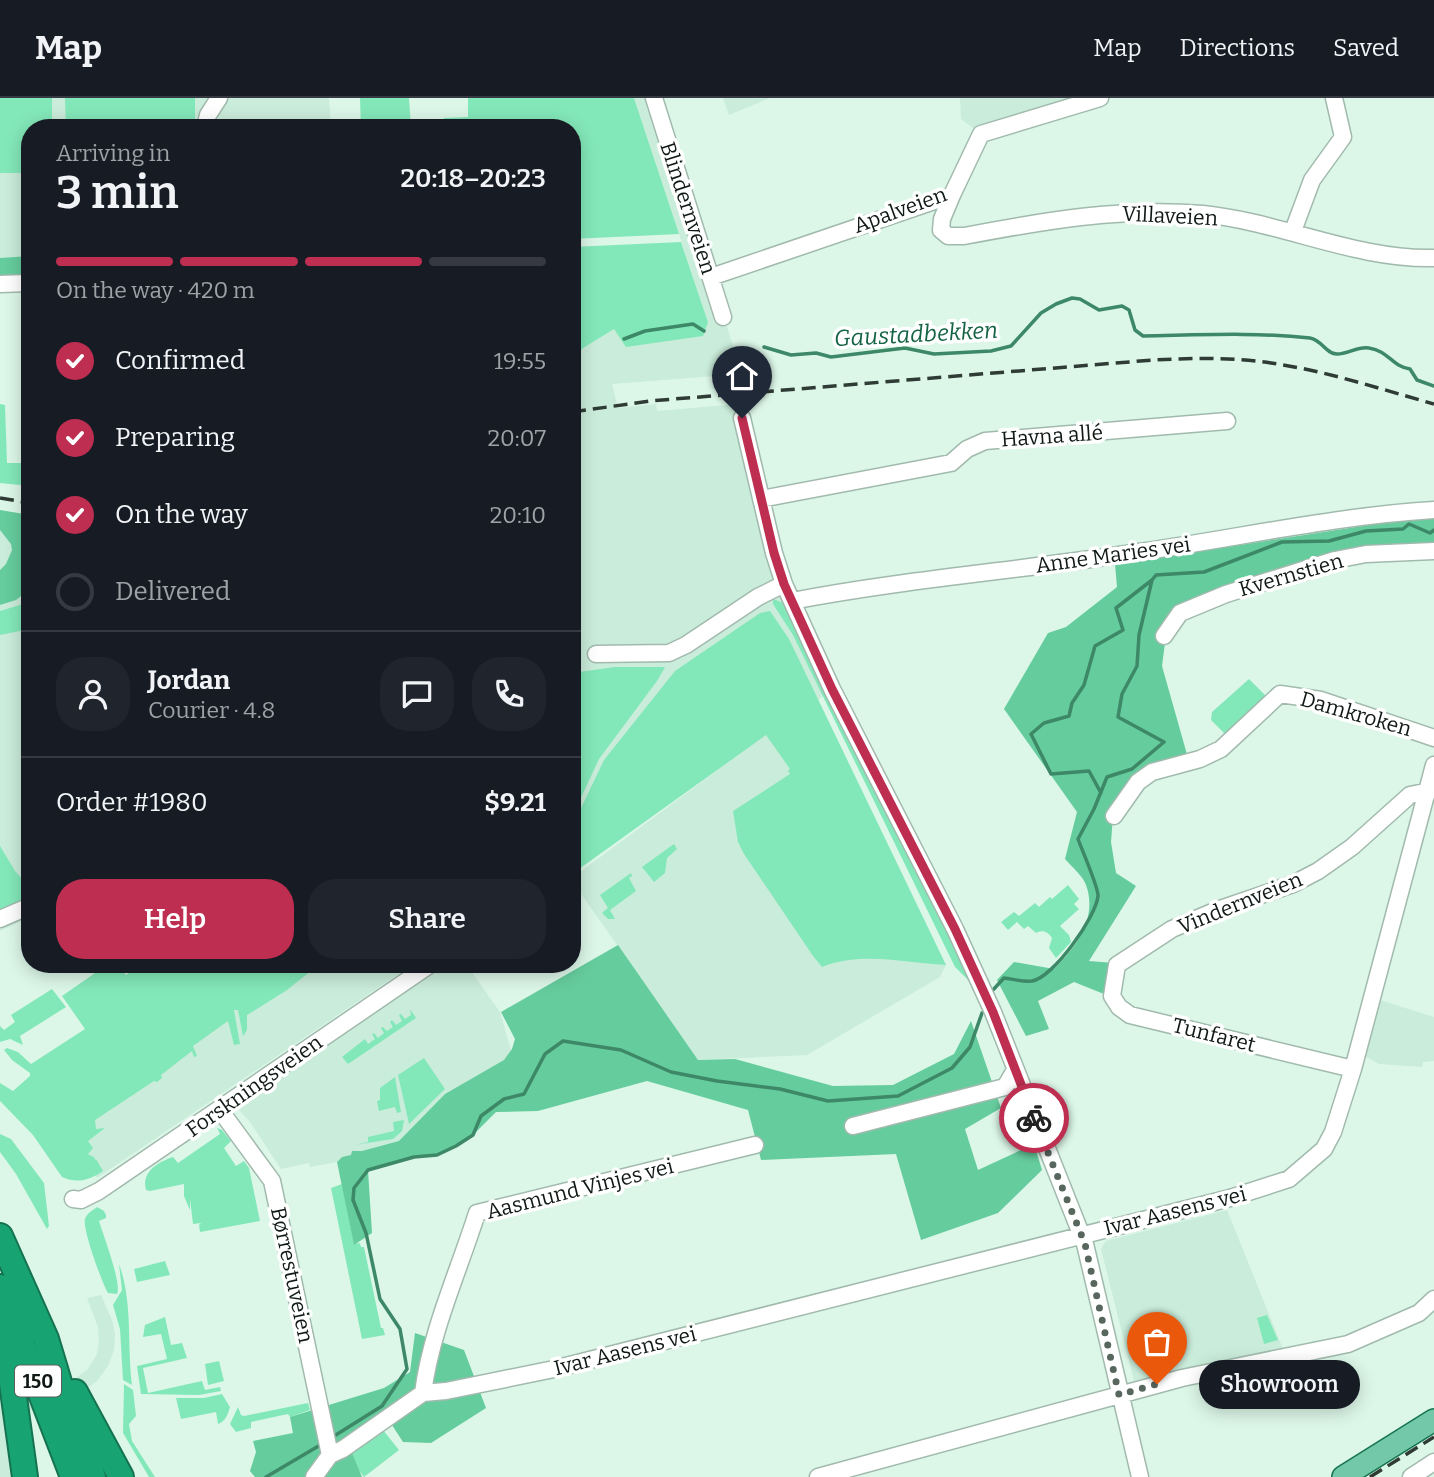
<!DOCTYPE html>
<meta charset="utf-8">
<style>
body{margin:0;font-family:Bitter,serif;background:#20242c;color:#f1f3f6;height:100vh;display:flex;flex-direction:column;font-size:26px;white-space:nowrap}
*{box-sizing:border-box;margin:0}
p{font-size:23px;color:#9ea1a6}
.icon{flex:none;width:38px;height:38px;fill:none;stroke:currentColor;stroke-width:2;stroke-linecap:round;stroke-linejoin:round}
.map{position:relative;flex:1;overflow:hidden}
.panel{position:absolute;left:21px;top:21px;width:560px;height:854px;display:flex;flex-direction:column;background:#171b24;border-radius:28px;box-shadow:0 4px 18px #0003}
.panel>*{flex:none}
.pin{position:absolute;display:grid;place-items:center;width:60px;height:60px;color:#fff;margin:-72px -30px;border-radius:50% 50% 50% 0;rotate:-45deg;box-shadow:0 0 7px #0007}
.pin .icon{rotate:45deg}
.courier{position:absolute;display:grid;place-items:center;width:70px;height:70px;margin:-35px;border:5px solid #be2e51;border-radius:50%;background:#fff;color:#222;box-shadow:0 2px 9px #0007}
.bubble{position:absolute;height:49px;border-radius:24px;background:#171b24;box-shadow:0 4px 18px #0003;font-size:23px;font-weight:600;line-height:49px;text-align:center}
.head em{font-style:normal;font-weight:600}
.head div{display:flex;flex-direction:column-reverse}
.head{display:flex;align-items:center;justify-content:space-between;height:119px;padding:0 35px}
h1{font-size:46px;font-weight:600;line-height:52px}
.bar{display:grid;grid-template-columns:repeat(4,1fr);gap:10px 7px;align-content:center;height:84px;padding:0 35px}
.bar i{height:9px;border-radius:5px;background:#363941}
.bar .current{background:#be2e51}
.bar p{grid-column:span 4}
.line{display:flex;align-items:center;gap:18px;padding:0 35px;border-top:2px solid #363941}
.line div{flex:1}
.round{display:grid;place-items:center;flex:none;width:74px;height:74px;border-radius:28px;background:#20242c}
ol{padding:0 35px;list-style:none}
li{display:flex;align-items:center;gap:21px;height:77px}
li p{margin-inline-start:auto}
li .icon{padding:7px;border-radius:50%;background:#be2e51;color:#fff;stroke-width:4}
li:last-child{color:#9ea1a6}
li i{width:38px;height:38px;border:4px solid #363941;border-radius:50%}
.cta{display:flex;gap:14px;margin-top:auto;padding:14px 35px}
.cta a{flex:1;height:80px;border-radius:28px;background:#be2e51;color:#fff;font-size:28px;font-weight:600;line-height:80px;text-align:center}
.cta a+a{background:#20242c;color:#f1f3f6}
header{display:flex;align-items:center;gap:42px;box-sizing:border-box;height:98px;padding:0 35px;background:#171b24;border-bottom:2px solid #363941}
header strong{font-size:33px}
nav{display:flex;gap:38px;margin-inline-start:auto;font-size:24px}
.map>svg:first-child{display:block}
.built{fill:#caecda}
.green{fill:#83e8b9}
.forest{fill:#65cc9d}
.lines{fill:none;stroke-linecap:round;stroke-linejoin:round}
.stream{stroke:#3d8867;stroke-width:3.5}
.minor-casing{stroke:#a1baad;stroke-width:19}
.major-casing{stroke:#157351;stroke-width:24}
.highway-casing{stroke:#157351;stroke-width:28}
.minor{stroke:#fff;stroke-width:16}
.major{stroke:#74c8aa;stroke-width:21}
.highway{stroke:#17a472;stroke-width:24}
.rail{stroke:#2f3b35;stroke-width:3.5;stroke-dasharray:14 7;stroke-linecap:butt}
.done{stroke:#57675e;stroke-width:7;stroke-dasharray:0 12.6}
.route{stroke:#be2e51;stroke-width:9}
.labels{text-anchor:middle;stroke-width:7;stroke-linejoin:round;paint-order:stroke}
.shield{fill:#fff;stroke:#585e5a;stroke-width:2}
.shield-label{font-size:19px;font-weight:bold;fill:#101914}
.street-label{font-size:21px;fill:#101914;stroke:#fff}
.water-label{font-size:23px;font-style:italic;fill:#156345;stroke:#fff}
</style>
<header>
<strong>Map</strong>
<nav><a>Map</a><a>Directions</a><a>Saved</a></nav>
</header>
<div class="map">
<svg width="1434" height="1379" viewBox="0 0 1434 1379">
<rect width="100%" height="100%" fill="#dcf7e8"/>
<path class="built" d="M0,0H329L331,30H30V185L0,186Z
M634,0H654L742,276L612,286L618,310L656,306L657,313L739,306L774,455L832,591L818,602L946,867L940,879L807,957L698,962L572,783V780L723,668L572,774V257L614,231L708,224Z
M723,0H770L729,17Z
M960,0H1100L981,36L961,21Z
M0,418L30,420V819L0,833Z
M302,866H413L97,1080L81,1058L88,1014Z
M415,866H466L500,914L524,996L481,1018L473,1037L437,1057L414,1059L351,1077L342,1059L337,1064L310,1069L309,1065L281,1071L250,1024L232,1004L413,878Z
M1380,902L1434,919V963L1423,964L1422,969L1379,966L1365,958Z
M1227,1112L1283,1251L1134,1283L1101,1151L1106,1143Z
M101,1197L112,1222L115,1236L114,1252L108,1268L97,1283L82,1294L8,1321L17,1379H0V1245L11,1305L73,1282L88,1271L97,1256L99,1243L98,1229L87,1200Z"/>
<path class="green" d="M0,0H52V30H30V75H0Z
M65,0H195V30H66Z
M360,0H409L411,30H361Z
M468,0H634L679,136L572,141V30H445L444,20L468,19Z
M681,144L708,224L703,238L626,249L614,231L572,257V149Z
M0,306L5,307L7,365H30V388L0,385Z
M773,501L781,504L788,511L944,825L973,887L955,869L793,537L773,506Z
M30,504V531L0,537V513Z
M770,513L789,541L946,867C905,865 861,853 822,869L813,858L744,756L738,744L733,713L790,676L788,673L790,671L766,637L572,776V729L604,662L675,573L760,515Z
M615,569H665L657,583L599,661L572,719V575Z
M1249,581L1267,599L1227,638L1211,622L1212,614Z
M674,746L677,751L667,760L665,775L654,784L642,769Z
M0,748L15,773L30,790V801L0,814Z
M631,775L632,778L629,780L636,793L610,812L615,821H608L602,815L608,810L600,797Z
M1068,787L1079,801L1074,806L1079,811L1060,828L1069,837L1071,844L1056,860L1049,850L1052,840C1048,834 1043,831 1036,835L1028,828L1024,831L1017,824L1008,832L1001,824L1014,814L1019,818L1035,805L1039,809L1050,799L1052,801Z
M108,866H118L126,877L142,866H327L316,874L312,872L287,892L247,917V932L243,938L238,912H234L240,946L234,947L228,923L193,948L197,958L194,959L192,953L161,977L162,980L157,984L154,983L95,1022L96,1031L105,1030L88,1043L93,1050L88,1056L95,1060L94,1062L96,1061L103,1073C90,1082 77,1086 62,1079L33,1037L0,1003V985L13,993L30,978V975L12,962L4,952L7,950L18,954L31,966L85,931L62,898Z
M52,891L66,909L20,938L23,947L10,941L0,944V928L4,932L15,924L11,917Z
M410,911L416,920L348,966L342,959L365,941L368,946L375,941L372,936L374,935L378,940L384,935L381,930L383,929L387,933L393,929L390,924L392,922L396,927L402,923L399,917L401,916L405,921L411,917Z
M424,960L445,991L409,1026L398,977Z
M395,979L401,1014L397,1015L395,1009L379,1013L377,1003L380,1002V990Z
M404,1022L402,1033L393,1041L354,1047L368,1044V1039L394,1033L393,1024Z
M217,1030L222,1032L231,1043L224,1050L236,1068L244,1063L249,1070L260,1123L200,1134L199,1127L201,1125L193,1126L190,1101V1112L184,1098V1086L150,1093L146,1092C141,1074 158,1064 173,1059L178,1065L220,1036Z
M0,1036L11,1041L44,1085L49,1128L47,1131L16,1076L0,1054Z
M342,1086L354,1146L360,1145L361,1149H364L381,1230H383L385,1237L362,1241L331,1090Z
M97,1109L104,1113L106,1117V1120L99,1123C104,1139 122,1186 117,1196L108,1195C102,1185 82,1130 85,1121C87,1115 92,1113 97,1109Z
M165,1163L170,1177L137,1184L134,1171Z
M119,1166C133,1204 127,1248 132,1287L123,1282L120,1231L113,1207L122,1192Z
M1267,1217L1278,1242L1264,1246L1257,1220Z
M165,1219L171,1247L182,1245L187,1260L143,1270L148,1295L202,1283L205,1292L220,1289L221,1293L199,1297L141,1296L137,1268L167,1261L161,1236L143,1239L145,1227Z
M219,1263L224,1283L208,1287L205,1266Z
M124,1286L133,1292L136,1318L129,1326L132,1343L155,1379H149L123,1335Z
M222,1296L230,1309C228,1316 226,1323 218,1326L216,1314L181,1321L176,1300H204Z
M308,1305L310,1312L290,1319L288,1316L251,1324V1330L236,1334L230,1326L238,1309L241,1317L244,1318Z
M383,1332L399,1352L364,1379L348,1358Z"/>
<path class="forest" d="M30,158V177L0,178V160Z
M0,412L30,417V491L16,502L0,507V472L6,466L12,452L11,446L0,432Z
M1434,419V446L1317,460L1175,510L1166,537L1162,568L1188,660L1166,668L1113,717L1111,744L1116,775L1136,788L1089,863L1114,865L1109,898L1074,884L1038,903L1049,931L1026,938L997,882L1014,864L1054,871C1076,849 1098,820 1086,787C1083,778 1072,769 1065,761L1077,714L1004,611L1048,535L1066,529L1117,489L1115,466L1408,421Z
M618,847L698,962L735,961L833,988L893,987L954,956L971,923L1001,1010L965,1031L978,1072L1034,1046L1042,1072L998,1115L921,1142L896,1056L761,1062L748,1012L647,983L538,1013L496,1014L473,1037L437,1057L414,1059L368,1072L372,1135L354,1147L337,1064L342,1059L351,1057L352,1053H362L399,1043L445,996L504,962L512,951L515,941L501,914Z
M415,1235L464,1252L486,1310L431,1345L403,1344L392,1327L352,1355L362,1379H255L250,1373L256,1354L253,1343L293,1335L290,1319L384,1290L410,1274Z"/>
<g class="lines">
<path class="stream" d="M624,241L645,233L693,226L704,233
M764,249L791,257L816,255L831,259L905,250L934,256L991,253L1011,248L1041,215L1056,206L1072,200L1080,201L1099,212L1122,208L1129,212L1135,232L1143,238C1200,237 1254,234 1310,240C1322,242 1326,256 1337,256C1348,256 1358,248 1369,250C1389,253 1391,268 1410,271L1417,282L1434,288
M1101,695L1089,673L1051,676L1031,636L1044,625L1069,618L1072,605L1084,587L1095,548L1123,532L1116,510L1152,482
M992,893L1004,880C1013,881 1023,884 1032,883C1053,880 1096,819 1098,798C1099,791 1082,752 1078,741L1094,711L1107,679L1132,671L1164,644L1118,619L1122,596L1137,568L1139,537L1152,482L1156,477L1204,474L1282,444L1329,443L1366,433L1403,431L1409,426L1430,435L1434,432
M331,1340L382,1308L407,1271L400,1231L380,1201L366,1135L353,1102L354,1090L368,1072L414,1059L437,1057L456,1048L473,1037L481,1018L504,1001L524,996L545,956L563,943L621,952L671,974L717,983L780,991L828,1003L898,998L952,970L970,949L982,915
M266,1379L322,1346"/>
<defs>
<path id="minor" d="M654,0L723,219
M205,30L208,17L219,0
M952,97L942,121L941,132L948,138H964C1043,123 1123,109 1203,116C1281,124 1356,162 1434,160
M1293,133L1312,82L1343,39L1334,0
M711,179L952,97L981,36L1100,0
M0,186L30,185
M742,320L774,455L784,486L832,591L955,831L993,914L1085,1146L1140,1379
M761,401L951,365L967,351L985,343L1227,323
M792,503C907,481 1024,472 1139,454C1238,440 1335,418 1434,412
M1164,538L1180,515L1226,496L1335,462L1366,456L1434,453
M596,556L669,555L686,547L758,499L784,486
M1114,718L1138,684L1152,674L1200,661L1221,651L1280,596L1321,602L1434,640
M0,821L30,808
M1353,971L1130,917L1119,909L1112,898L1117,867L1172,831L1217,812L1293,786L1318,773L1352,749L1410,697L1434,692
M220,1012L272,1083L330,1357
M853,1028L1005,989L1015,972
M73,1101L81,1102L99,1093L431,866
M423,1295L446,1293L554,1271L1230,1100L1289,1081L1324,1051L1333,1034L1353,971L1434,667
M314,1379L330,1357L343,1351L423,1295C431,1233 458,1175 477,1115L755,1047
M818,1379L1182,1280L1348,1246L1419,1215L1434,1201
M1411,1379L1434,1364"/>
<path id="major" d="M1343,1379L1434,1322"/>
<path id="highway" d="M0,1138L46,1241L62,1294L93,1379
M0,1189L73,1379
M0,1226L12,1285L25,1379
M75,1294L121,1379"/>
</defs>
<use href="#minor" class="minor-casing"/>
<use href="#major" class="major-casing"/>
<use href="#highway" class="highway-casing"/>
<use href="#minor" class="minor"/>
<use href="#major" class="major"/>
<use href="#highway" class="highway"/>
<path class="rail" d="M572,314L650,303L1153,262C1192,260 1232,259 1271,265C1327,273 1380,291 1434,306
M0,400L30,405
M1370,1379L1434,1339"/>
</g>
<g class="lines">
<path class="done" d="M1034,1020L1085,1146L1119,1297L1157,1286"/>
<path class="route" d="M742,320L774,455L784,486L832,591L955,831L993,914L1034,1020"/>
</g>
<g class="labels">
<rect class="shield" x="15" y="1267.5" width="46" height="31" rx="5"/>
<g class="shield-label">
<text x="38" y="1290">150</text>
</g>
<g class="street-label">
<text transform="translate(688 110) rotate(72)" y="7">Blindernveien</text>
<text transform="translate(900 112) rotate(-20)" y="7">Apalveien</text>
<text transform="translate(1170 118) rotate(3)" y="7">Villaveien</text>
<text transform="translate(1052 338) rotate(-4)" y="7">Havna allé</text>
<text transform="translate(1113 457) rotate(-8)" y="7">Anne Maries vei</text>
<text transform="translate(1291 477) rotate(-16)" y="7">Kvernstien</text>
<text transform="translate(1356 616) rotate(16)" y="7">Damkroken</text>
<text transform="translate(1240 805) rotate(-22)" y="7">Vindernveien</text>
<text transform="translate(1214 937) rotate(14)" y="7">Tunfaret</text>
<text transform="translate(254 988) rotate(-35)" y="7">Forskningsveien</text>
<text transform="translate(580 1091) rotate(-14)" y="7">Aasmund Vinjes vei</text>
<text transform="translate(1175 1113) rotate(-14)" y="7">Ivar Aasens vei</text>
<text transform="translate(292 1177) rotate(78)" y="7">Børrestuveien</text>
<text transform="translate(625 1253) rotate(-14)" y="7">Ivar Aasens vei</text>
</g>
<g class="water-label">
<text transform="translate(916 236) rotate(-3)" y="8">Gaustadbekken</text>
</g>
</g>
</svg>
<div class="pin" style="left:1157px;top:1286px;background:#ea580c"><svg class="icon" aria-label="bag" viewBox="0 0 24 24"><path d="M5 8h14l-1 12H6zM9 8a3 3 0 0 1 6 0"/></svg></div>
<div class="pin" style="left:742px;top:320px;background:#1f2937"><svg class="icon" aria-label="home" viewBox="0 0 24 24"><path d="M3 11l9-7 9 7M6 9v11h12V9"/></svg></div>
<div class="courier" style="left:1034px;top:1020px"><svg class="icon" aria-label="bike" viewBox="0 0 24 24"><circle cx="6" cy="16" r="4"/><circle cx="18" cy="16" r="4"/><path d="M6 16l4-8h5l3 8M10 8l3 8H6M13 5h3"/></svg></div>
<div class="bubble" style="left:1199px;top:1262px;width:161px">Showroom</div>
<section class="panel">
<div class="head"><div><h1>3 min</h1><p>Arriving in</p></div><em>20:18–20:23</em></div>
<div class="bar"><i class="current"></i><i class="current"></i><i class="current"></i><i></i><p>On the way · 420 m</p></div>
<ol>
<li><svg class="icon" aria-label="check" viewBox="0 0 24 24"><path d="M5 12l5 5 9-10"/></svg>Confirmed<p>19:55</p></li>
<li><svg class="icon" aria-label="check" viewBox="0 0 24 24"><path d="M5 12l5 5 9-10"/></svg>Preparing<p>20:07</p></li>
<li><svg class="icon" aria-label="check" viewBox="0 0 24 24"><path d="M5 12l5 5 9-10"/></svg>On the way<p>20:10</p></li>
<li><i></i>Delivered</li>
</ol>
<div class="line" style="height:126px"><a class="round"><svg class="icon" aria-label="person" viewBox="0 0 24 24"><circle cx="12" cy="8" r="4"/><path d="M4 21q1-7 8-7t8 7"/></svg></a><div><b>Jordan</b><p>Courier · 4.8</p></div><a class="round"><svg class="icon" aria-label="chat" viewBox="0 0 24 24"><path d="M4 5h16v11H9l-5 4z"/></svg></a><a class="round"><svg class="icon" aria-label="phone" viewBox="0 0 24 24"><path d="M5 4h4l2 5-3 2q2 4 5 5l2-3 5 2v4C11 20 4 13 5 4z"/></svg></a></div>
<div class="line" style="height:91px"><div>Order #1980</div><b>$9.21</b></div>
<div class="cta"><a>Help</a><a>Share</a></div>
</section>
</div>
